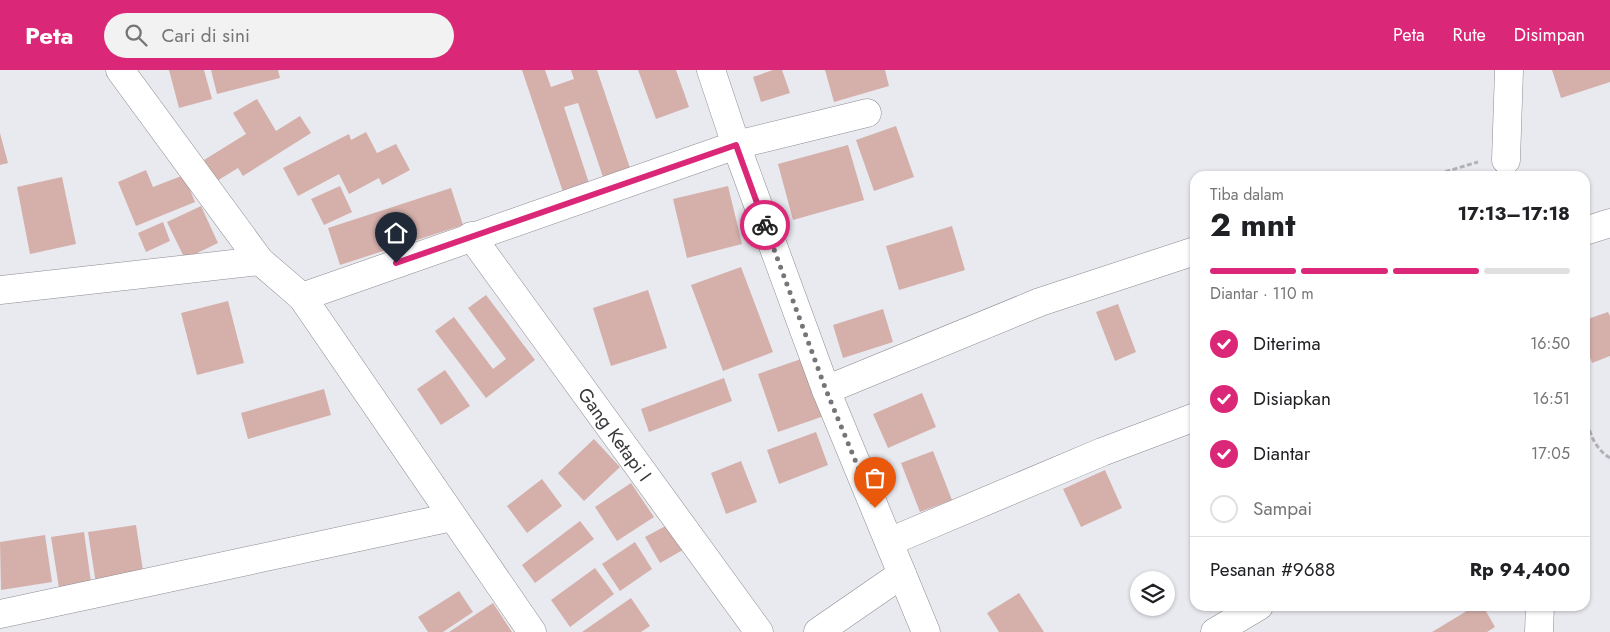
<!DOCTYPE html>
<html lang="id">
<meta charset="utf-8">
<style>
body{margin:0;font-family:Jost,sans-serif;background:#f2f2f2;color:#202124;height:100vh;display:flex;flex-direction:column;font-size:19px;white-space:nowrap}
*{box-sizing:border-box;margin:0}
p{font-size:16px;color:#757577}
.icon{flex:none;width:28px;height:28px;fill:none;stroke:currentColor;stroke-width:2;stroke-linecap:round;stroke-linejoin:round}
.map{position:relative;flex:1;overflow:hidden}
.drawer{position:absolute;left:1190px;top:101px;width:400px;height:440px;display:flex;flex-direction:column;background:#fff;border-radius:15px;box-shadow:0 1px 4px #0004}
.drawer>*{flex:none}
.tools{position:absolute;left:1130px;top:501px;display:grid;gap:10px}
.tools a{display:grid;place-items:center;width:45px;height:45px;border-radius:50%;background:#fff;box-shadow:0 1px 4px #0004;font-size:25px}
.pin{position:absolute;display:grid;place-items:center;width:42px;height:42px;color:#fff;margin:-51px -21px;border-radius:50% 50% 50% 0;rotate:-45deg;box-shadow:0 0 5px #0007}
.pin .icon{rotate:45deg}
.courier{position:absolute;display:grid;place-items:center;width:50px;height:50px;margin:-25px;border:4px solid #db2777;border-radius:50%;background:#fff;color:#222;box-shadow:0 1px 6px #0007}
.head em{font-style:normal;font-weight:700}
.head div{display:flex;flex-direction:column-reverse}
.head{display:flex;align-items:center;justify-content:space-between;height:85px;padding:0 20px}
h1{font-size:32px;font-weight:700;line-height:38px}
.bar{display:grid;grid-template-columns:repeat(4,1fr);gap:8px 5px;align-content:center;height:60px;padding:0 20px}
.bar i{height:6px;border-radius:4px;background:#e0e0e0}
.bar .current{background:#db2777}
.bar p{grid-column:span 4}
.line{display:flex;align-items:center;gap:12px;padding:0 20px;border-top:1px solid #e0e0e0}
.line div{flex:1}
ol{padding:0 20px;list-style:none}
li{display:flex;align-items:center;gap:15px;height:55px}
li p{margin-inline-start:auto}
li .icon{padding:5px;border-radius:50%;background:#db2777;color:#fff;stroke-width:4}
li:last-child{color:#757577}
li i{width:28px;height:28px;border:2px solid #e0e0e0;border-radius:50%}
header{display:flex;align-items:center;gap:30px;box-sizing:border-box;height:70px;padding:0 25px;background:#db2777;color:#fff}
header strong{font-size:24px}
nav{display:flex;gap:28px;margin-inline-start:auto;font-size:18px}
.search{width:350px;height:45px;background:#f2f2f2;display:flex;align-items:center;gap:12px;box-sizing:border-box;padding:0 18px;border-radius:28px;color:#757577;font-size:19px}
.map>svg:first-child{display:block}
.building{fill:#d5b0ab}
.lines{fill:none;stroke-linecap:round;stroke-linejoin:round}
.minor-casing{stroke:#8c8b92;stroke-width:29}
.path{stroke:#b1b1b7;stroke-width:3;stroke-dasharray:5 2.5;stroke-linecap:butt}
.minor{stroke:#fff;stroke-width:28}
.done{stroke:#76767a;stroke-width:5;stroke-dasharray:0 9}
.route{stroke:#db2777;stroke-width:6}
.labels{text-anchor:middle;stroke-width:5;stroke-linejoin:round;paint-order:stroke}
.street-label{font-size:19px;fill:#38383b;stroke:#f7f6fd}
</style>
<header>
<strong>Peta</strong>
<div class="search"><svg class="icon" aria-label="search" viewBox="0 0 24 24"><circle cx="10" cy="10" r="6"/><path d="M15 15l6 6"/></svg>Cari di sini</div>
<nav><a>Peta</a><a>Rute</a><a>Disimpan</a></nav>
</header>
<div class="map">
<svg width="1610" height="562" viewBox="0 0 1610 562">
<rect width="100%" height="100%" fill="#e9e9f0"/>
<path class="building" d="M169,0H204L212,29L179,38Z
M211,0H278L280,8L217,24Z
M522,0H545L551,17L574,9L571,0H597L630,98L603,107L578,33L564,37L589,113L563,122Z
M638,0H676L689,37L656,49Z
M773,0H782L790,23L761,32L753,7Z
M825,0H885L889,16L834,32Z
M1552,0H1610V12L1561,28Z
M257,29L276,61L300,46L311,63L243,106L238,98L217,111L204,90L246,64L233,43Z
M896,56L914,107L874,121L856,70Z
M366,62L377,83L396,74L410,100L382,115L379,108L349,124L339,104L298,126L283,98L349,64L351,70Z
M0,63L8,93L0,95Z
M848,75L864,130L793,150L778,94Z
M146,100L153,117L184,105L195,132L136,156L118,112Z
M62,107L76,174L30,184L17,117Z
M340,116L352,142L324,155L311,129Z
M728,116L742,174L687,188L673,129Z
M451,118L463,155L340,195L328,158Z
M201,136L218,173L185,189L167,152Z
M163,152L170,171L146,182L138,163Z
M952,156L965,200L899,220L886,176Z
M741,197L773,282L723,301L691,215Z
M648,220L667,278L611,296L593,238Z
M486,225L535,290L486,328L435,261L454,247L493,299L506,289L468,238Z
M228,231L244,293L197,305L181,243Z
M1118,234L1136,282L1115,291L1096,242Z
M883,239L893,272L843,288L833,255Z
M1608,242L1610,246V286L1592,293L1585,272V250Z
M804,288L824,346L778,362L758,304Z
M445,300L470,336L441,355L417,319Z
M724,308L732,331L649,362L641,339Z
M324,319L331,345L248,369L241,343Z
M922,323L936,357L888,378L873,344Z
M816,362L828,395L779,414L767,380Z
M594,369L620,397L584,431L558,403Z
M933,381L952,430L920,442L901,393Z
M741,391L757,432L726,444L711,403Z
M1105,400L1122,438L1081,457L1063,419Z
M542,409L562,436L527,463L507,436Z
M631,413L654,447L617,471L595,437Z
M580,451L594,469L535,513L522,495Z
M673,452L688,477L660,493L645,467Z
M136,455L144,507L96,514L88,462Z
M84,462L91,512L59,518L51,467Z
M45,465L52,512L1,520L0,472Z
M635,472L652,499L620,521L602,494Z
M595,498L614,524L570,557L551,530Z
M459,521L473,542L443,562H428L418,547Z
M1019,523L1044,562H999L987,543Z
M631,528L650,556L641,562H582Z
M493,533L512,562H449Z
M1475,536H1483L1495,557L1487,562H1432Z"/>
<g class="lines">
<defs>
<g id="minor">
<path d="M120,0L260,191L302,227L532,562"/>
<path d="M711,0L736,75L826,320L926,562"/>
<path d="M1506,90L1509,0"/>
<path d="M1585,161L1610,153"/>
<path id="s1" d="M471,166L759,562"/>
<path d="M0,220L260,191"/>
<path d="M302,227L736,75L867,43"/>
<path d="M826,320L1040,232L1195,181"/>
<path d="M889,472L1102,382L1195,347"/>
<path d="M0,544L452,447"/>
<path d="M818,562L902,504"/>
<path d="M1215,562L1259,536"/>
<path d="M1539,562L1540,536"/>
</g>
</defs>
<use href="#minor" class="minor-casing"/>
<path class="path" d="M1431,106L1478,92
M1585,346C1590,363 1594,378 1610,388"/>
<use href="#minor" class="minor"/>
</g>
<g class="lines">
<path class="done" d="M765,155L826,320L875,438"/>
<path class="route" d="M396,193L736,75L765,155"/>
</g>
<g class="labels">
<g class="street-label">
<text dy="7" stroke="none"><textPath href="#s1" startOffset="245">Gang Ketapi I</textPath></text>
</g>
</g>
</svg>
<div class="tools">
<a><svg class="icon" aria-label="layers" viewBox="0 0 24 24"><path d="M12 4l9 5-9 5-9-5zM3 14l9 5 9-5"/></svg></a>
</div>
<div class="pin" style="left:875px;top:438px;background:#ea580c"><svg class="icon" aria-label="bag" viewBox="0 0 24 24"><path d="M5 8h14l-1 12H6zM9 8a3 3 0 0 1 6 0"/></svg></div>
<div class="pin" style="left:396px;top:193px;background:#1f2937"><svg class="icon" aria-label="home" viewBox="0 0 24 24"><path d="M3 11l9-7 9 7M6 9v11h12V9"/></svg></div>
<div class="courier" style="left:765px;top:155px"><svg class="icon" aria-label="bike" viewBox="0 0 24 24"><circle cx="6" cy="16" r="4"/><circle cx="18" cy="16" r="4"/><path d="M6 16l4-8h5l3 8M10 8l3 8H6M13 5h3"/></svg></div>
<section class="drawer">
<div class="head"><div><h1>2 mnt</h1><p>Tiba dalam</p></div><em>17:13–17:18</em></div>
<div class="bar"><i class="current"></i><i class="current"></i><i class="current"></i><i></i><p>Diantar · 110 m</p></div>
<ol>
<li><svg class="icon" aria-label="check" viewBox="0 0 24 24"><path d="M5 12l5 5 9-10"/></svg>Diterima<p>16:50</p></li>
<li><svg class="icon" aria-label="check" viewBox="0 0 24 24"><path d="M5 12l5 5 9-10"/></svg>Disiapkan<p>16:51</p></li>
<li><svg class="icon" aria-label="check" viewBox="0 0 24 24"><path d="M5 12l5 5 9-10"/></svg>Diantar<p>17:05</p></li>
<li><i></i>Sampai</li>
</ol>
<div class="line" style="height:65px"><div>Pesanan #9688</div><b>Rp 94,400</b></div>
</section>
</div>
